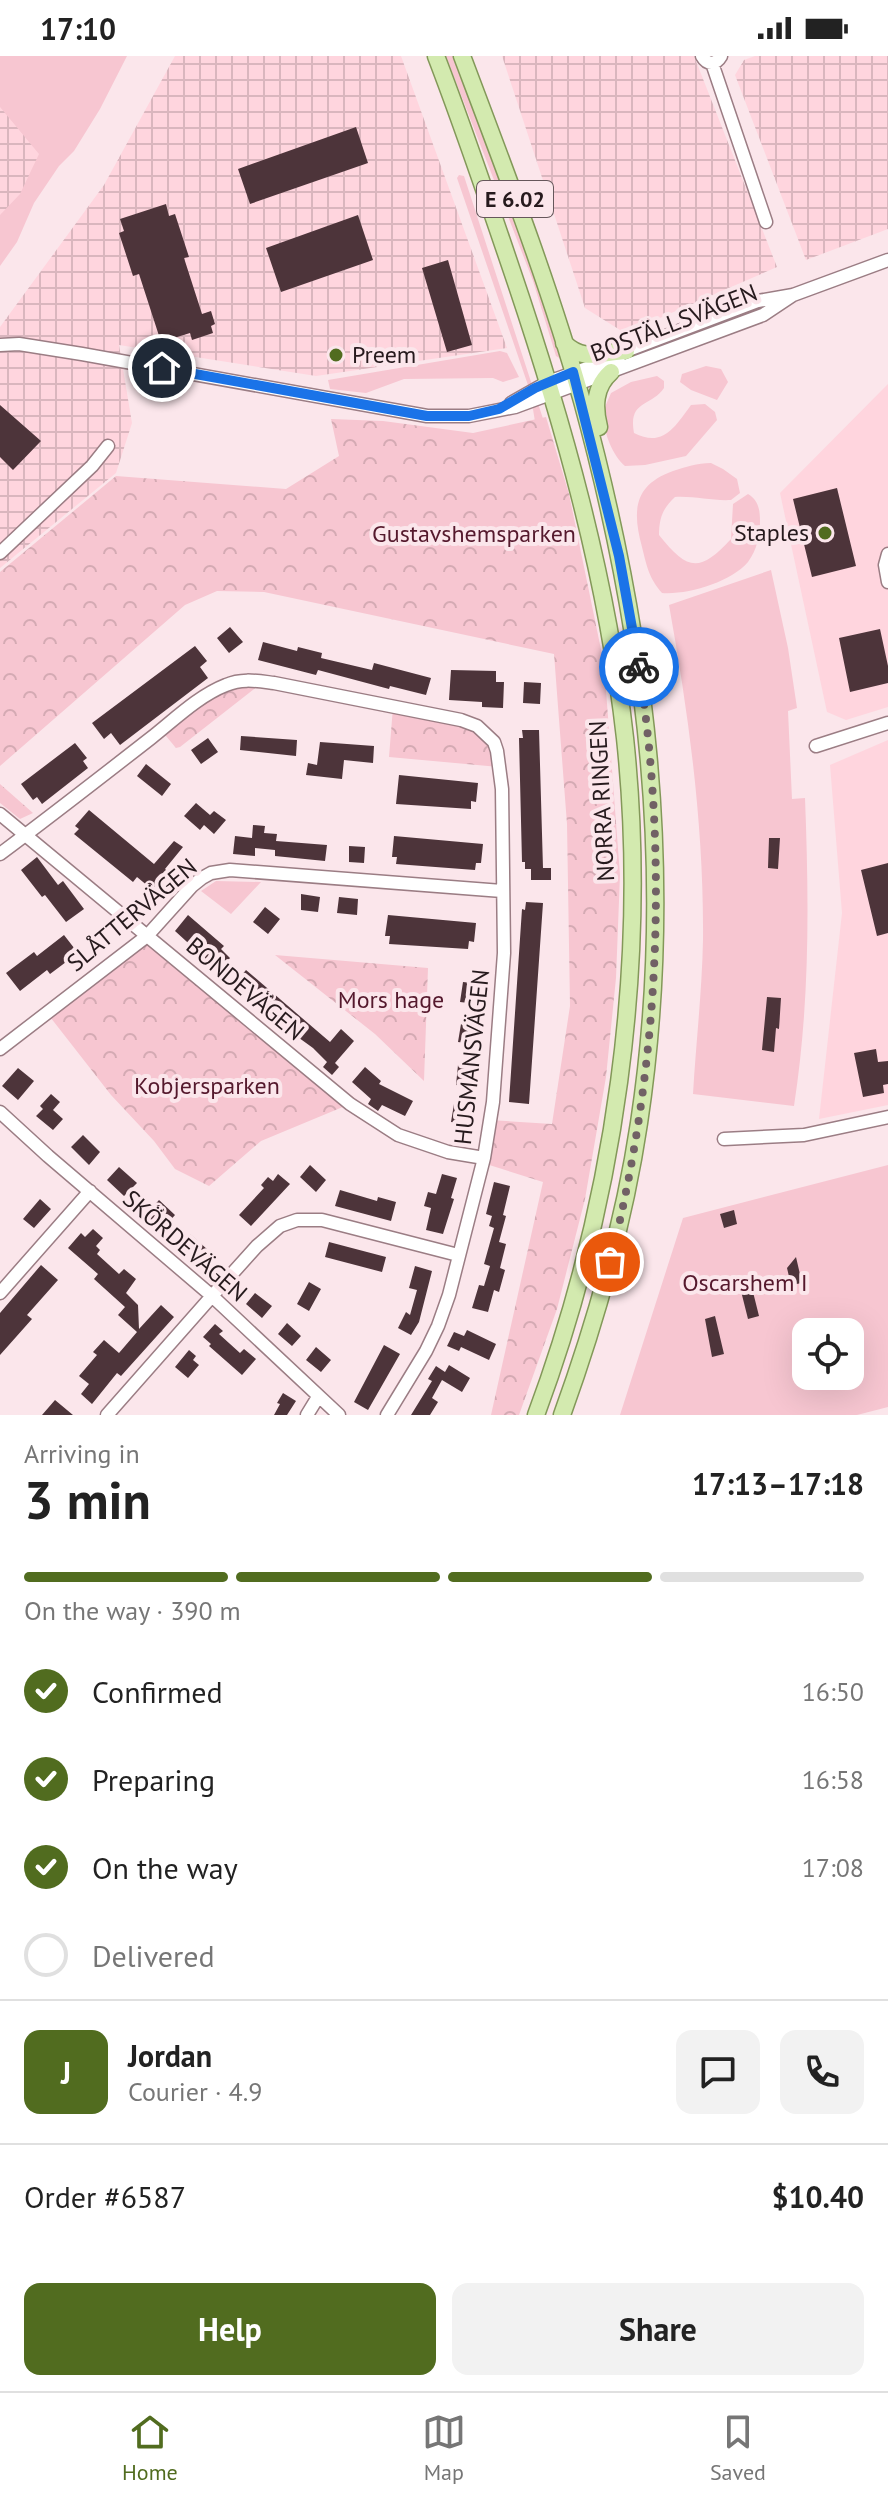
<!DOCTYPE html>
<meta charset="utf-8">
<style>
body{margin:0;font-family:"PT Sans",sans-serif;background:#f2f2f2;color:#222;height:100vh;display:flex;flex-direction:column;font-size:30px;white-space:nowrap}
*{box-sizing:border-box;margin:0}
p{font-size:26px;color:#767676}
.icon{flex:none;width:44px;height:44px;fill:none;stroke:currentColor;stroke-width:2;stroke-linecap:round;stroke-linejoin:round}
.map{position:relative;height:1359px;overflow:hidden}
.details{display:flex;flex-direction:column;background:#fff;flex:1}
.details>*{flex:none}
.tools{position:absolute;left:792px;top:1262px;display:grid;gap:16px}
.tools a{display:grid;place-items:center;width:72px;height:72px;border-radius:16px;background:#fff;box-shadow:0 8px 32px #0002;font-size:40px}
.pin{position:absolute;display:grid;place-items:center;width:68px;height:68px;color:#fff;margin:-34px;border:4px solid #fff;border-radius:50%;box-shadow:0 2px 8px #0007}
.courier{position:absolute;display:grid;place-items:center;width:80px;height:80px;margin:-40px;border:6px solid #1a73e8;border-radius:50%;background:#fff;color:#222;box-shadow:0 2px 10px #0007}
.headline em{font-style:normal;font-weight:600}
.headline div{display:flex;flex-direction:column-reverse}
.headline{display:flex;align-items:center;justify-content:space-between;height:136px;padding:0 24px}
h1{font-size:52px;font-weight:600;line-height:60px}
.bar{display:grid;grid-template-columns:repeat(4,1fr);gap:12px 8px;align-content:center;height:96px;padding:0 24px}
.bar i{height:10px;border-radius:6px;background:#e0e0e0}
.bar .active{background:#516c1f}
.bar p{grid-column:span 4}
.line{display:flex;align-items:center;gap:20px;padding:0 24px;border-top:2px solid #e0e0e0}
.line div{flex:1}
.round{display:grid;place-items:center;flex:none;width:84px;height:84px;border-radius:16px;background:#f2f2f2}
ol{padding:0 24px;list-style:none}
li{display:flex;align-items:center;gap:24px;height:88px}
li p{margin-inline-start:auto}
li .icon{padding:8px;border-radius:50%;background:#516c1f;color:#fff;stroke-width:4}
li:last-child{color:#767676}
li i{width:44px;height:44px;border:4px solid #e0e0e0;border-radius:50%}
.primary-button{display:flex;gap:16px;margin-top:auto;padding:16px 24px}
.primary-button a{flex:1;height:92px;border-radius:16px;background:#516c1f;color:#fff;font-size:32px;font-weight:600;line-height:92px;text-align:center}
.primary-button a+a{background:#f2f2f2;color:#222}
.status{display:flex;justify-content:space-between;align-items:center;height:56px;padding:0 40px;background:#fff;direction:ltr}
.status svg{height:22px;fill:currentColor}
.menu{display:flex;justify-content:space-around;align-items:center;height:112px;border-top:2px solid #e0e0e0;background:#fff;font-size:22px;color:#767676}
.menu a{display:grid;justify-items:center;gap:4px}
.menu .active{color:#516c1f}
.map>svg:first-child{display:block}
.built{fill:#ffd5de}
.industrial{fill:url(#industrial-grid)}
.green{fill:#f7c6d1;fill-rule:evenodd}
.forest{fill:url(#forest-crowns)}
.building{fill:#4d343a}
.lines{fill:none;stroke-linecap:round;stroke-linejoin:round}
.minor-casing{stroke:#9b7d84;stroke-width:15}
.major-casing{stroke:#839859;stroke-width:19}
.minor{stroke:#fff;stroke-width:12}
.major{stroke:#d3eaaf;stroke-width:16}
.done{stroke:#716165;stroke-width:8;stroke-dasharray:0 14.4}
.route{stroke:#1a73e8;stroke-width:10}
.poi-dot{fill:#516c1f;stroke:#fbe6eb;stroke-width:3}
.labels{text-anchor:middle;stroke-width:8;stroke-linejoin:round;paint-order:stroke}
.shield{fill:#fbe6eb;stroke:#66575b;stroke-width:2}
.shield-label{font-size:22px;font-weight:bold;fill:#261a1d}
.street-label{font-size:24px;fill:#261a1d;stroke:#fbe6eb}
.poi-label{font-size:24px;fill:#261a1d;stroke:#fbe6eb;text-anchor:start}
.park-label{font-size:24px;fill:#55192d;stroke:#fbe6eb}
</style>
<div class="status"><b>17:10</b><svg viewBox="0 0 49 12"><path d="M0 12V9h3v3zM5 12V6h3v6zM10 12V3h3v9zM15 12V0h3v12zM26 1h20v11H26zM47 4h2v5h-2z"/></svg></div>
<div class="map">
<svg width="888" height="1359" viewBox="0 0 888 1359">
<defs>
<pattern id="industrial-grid" width="8" height="8" patternUnits="userSpaceOnUse" patternTransform="scale(2)"><rect width="8" height="8" fill="#ffd5de"/><path d="M0 4h8M4 0v8" fill="none" stroke="#dab6be"/></pattern>
<pattern id="forest-crowns" width="20" height="18" patternUnits="userSpaceOnUse" patternTransform="scale(2)"><rect width="20" height="18" fill="#f7c6d1"/><path d="M2 6a3 3 0 1 1 6 0M12 15a3 3 0 1 1 6 0" fill="none" stroke="#d4aab3"/></pattern>
</defs>
<rect width="100%" height="100%" fill="#fbe6eb"/>
<path class="built" d="M888,328V651L846,664L827,656L780,437Z
M888,684V1049L819,1063L842,857L830,709Z"/>
<path class="industrial" d="M175,0H401L507,292L316,320L119,289L132,367L116,417L0,512V271L104,129Z
M502,0H694L777,211L646,268L620,274L585,252Z
M755,0H888V173L806,204L735,19L744,4Z
M0,18L56,79L0,181Z"/>
<path class="green" d="M0,0H127L100,53L74,95L59,110L34,147L17,186L0,210V159L20,138L39,98L0,51Z
M446,0H454C493,100 528,201 561,303L556,300L533,225Z
M459,119L464,120L548,378L538,384L530,335L457,122Z
M500,295L507,297L519,321L503,326L493,322L404,323L366,337L330,333L328,324Z
M706,310L721,313L728,326L717,344L691,334L680,326L682,318Z
M657,320L664,325V332C651,351 628,344 634,377C663,392 675,371 691,349L705,348L715,356L717,364L686,400L645,409L625,410C612,399 602,374 604,355C605,350 609,342 611,337L631,326Z
M711,407L723,413L737,423L740,437L731,444C712,445 695,440 675,441C663,452 659,462 659,479C687,514 699,518 731,483L733,448L748,438C758,444 760,453 760,465C760,479 757,494 748,506C731,526 688,539 662,537C649,522 647,511 642,491C632,454 634,429 673,415C686,411 697,407 711,407Z
M771,514L788,592L797,652L788,655L792,743L805,742C809,847 810,946 794,1050L693,1038C696,987 702,935 703,884C704,771 689,660 669,549Z
M216,825L261,826L231,858L201,835Z
M888,1109V1351L857,1359H620L683,1162ZM806,1276H850V1320H806Z"/>
<path class="forest" d="M546,361L569,438L604,608L620,819L616,922L606,1021L585,1143L557,1253L519,1359H491L543,1126L483,1107L490,1064L552,1068L570,950L567,768L554,598L264,536L217,535L185,549L0,710V516L116,420L286,433L339,400L331,363L383,365L473,377Z
M263,626L180,691L176,692L161,674L210,637Z
M393,651L482,674L499,711L389,701Z
M0,728L33,757L20,763L0,747Z
M147,880L350,1048L261,1085L209,1130L175,1113L154,1085L111,1039L47,957Z
M275,899L428,912L424,1025L375,978Z"/>
<path class="building" d="M356,71L368,107L250,148L238,113Z
M166,148L169,160L175,158L189,201L184,202L202,258L211,255L215,268L211,270L213,277L192,284L190,277L161,286L139,218L133,220L119,177L124,175L120,163Z
M358,159L373,204L281,236L266,192Z
M448,204L472,289L447,296L422,212Z
M0,349L41,385L13,414L0,401Z
M837,432L856,510L812,521L793,443Z
M230,571L243,586L229,597L217,582Z
M880,573L888,610V627L850,636L839,582Z
M263,586L297,595L298,591L322,597L321,602L372,614L374,607L431,622L426,639L390,630L389,633L318,614L316,619L258,604Z
M195,590L207,605L200,611L208,622L120,689L111,677L104,683L92,667Z
M451,614L496,615V626H504L503,652L482,651V646L449,644Z
M524,626L541,627L540,648L523,647Z
M522,674H539L543,812H551V824H531V813H525V806H522L519,682H523Z
M241,680L297,684L296,700L240,694Z
M208,682L218,696L201,708L191,694Z
M320,686L374,690L373,707L344,704L342,723L306,719L308,707L317,709Z
M75,687L87,702L83,705L88,712L42,748L37,741L33,744L21,728Z
M146,708L171,728L162,740L137,720Z
M399,719L478,727L476,746L471,745V753L396,748Z
M196,747L210,759L214,755L226,764L214,778L204,769L200,774L184,760Z
M89,754L154,808L174,785L183,791L165,813L181,827L166,845L137,821L133,826L74,778L79,773L75,770Z
M253,769L265,770L264,777L277,778L276,785L327,789L325,805L275,800V794L255,792V800L233,798L235,780L252,782Z
M394,780L483,788L481,807H476L475,814L396,808L397,801H392Z
M769,782H780L778,813L768,812Z
M349,790L365,791L364,807L349,806Z
M37,801L58,829L63,825L84,853L66,866L45,839L42,841L21,814Z
M888,807V877L877,880L861,814Z
M301,838L320,841L318,856L301,854Z
M339,841L358,843L357,859L337,857Z
M526,846L543,847L529,1048L509,1046L522,853L525,854Z
M265,851L280,863L268,878L253,866Z
M188,859L224,890L221,893L230,902L219,915L175,875Z
M388,859L476,867L474,886L469,885L468,893L389,888L390,880H385Z
M64,879L78,897L50,918L47,914L20,935L6,917L34,896L37,900Z
M246,914L330,986L341,973L354,985L335,1007L339,1011L332,1019L323,1011L327,1006L313,992L295,979L288,973L289,971L248,937L246,938L239,932L241,930L236,926Z
M463,926L480,928L477,948L460,946Z
M767,941L781,942L779,973L776,972L774,996L762,994Z
M461,968L477,970L474,988L458,986Z
M876,993L878,1006L888,1005V1028L883,1029L884,1037L863,1041L854,997Z
M458,1009L473,1012L471,1031L456,1029Z
M365,1011L381,1025L379,1028L413,1045L405,1060L382,1049L378,1055L368,1048L371,1043L352,1026Z
M18,1012L34,1025L18,1044L2,1030Z
M51,1038L60,1046L53,1054L63,1063L53,1074L36,1060L43,1053L40,1050Z
M454,1048L469,1050L467,1068L451,1066Z
M83,1079L100,1096L89,1109L71,1091Z
M310,1109L326,1124L316,1136L300,1121Z
M119,1111L137,1127L124,1140L107,1124Z
M278,1118L290,1128L251,1170L239,1159L264,1132L261,1129L268,1121L273,1125Z
M442,1118L457,1122L451,1142L454,1143L443,1178L426,1174L431,1152L424,1150L428,1136L436,1138Z
M494,1126L510,1130L503,1159L506,1160L499,1186L506,1188L500,1212L505,1214L499,1236L494,1234L488,1256L472,1252L479,1229L484,1230L490,1210L484,1208L494,1172L489,1170L492,1160L486,1158Z
M340,1134L377,1145L378,1141L396,1146L391,1165L335,1150Z
M40,1143L51,1153L34,1172L23,1163Z
M159,1144L175,1159L161,1175L145,1160Z
M734,1154L737,1168L724,1172L720,1158Z
M93,1173L103,1182L96,1190L100,1194L97,1198L119,1218L124,1213L136,1223L126,1237L138,1249L139,1273L161,1249L174,1261L121,1320L117,1317L92,1348L81,1338L89,1328L79,1320L97,1299L93,1296L104,1284L119,1297L137,1276L118,1259L125,1251L94,1223L98,1218L68,1192L81,1177L85,1181Z
M190,1178L208,1194L198,1206L180,1190Z
M329,1186L386,1201L382,1216L325,1201Z
M796,1201L802,1227L791,1229L787,1212Z
M41,1209L58,1224L27,1259L32,1263L0,1299V1257Z
M415,1210L432,1215L419,1266L411,1279L398,1272L406,1256L410,1259L417,1234L409,1232Z
M309,1226L321,1233L309,1255L297,1248Z
M751,1228L759,1260L748,1263L740,1231Z
M255,1237L272,1250L262,1262L246,1248Z
M715,1260L724,1298L712,1301L705,1263Z
M287,1267L301,1280L292,1290L278,1278Z
M215,1268L223,1275L219,1278L240,1297L244,1293L256,1303L242,1319L209,1290L211,1288L203,1281Z
M467,1274L496,1288L489,1304L461,1291L459,1295L447,1290L454,1276L464,1280Z
M384,1289L400,1298L368,1354L354,1346Z
M316,1291L331,1304L321,1316L306,1304Z
M189,1294L196,1300L193,1304L199,1309L188,1322L175,1311Z
M449,1309L470,1322L462,1336L442,1324L432,1342L438,1346L430,1359H411L432,1325L428,1323L436,1310L445,1316Z
M283,1337L296,1345L287,1359H274L280,1348L277,1347Z
M55,1344L73,1359H42Z"/>
<g class="lines">
<defs>
<path id="minor" d="M702,0C707,9 716,9 721,0
M712,7L766,166
M0,289L19,288L82,298L427,360H469L515,351L763,259L793,239
M511,347L548,326L618,301L626,295L758,245L793,239L888,204
M0,497L92,410L108,390
M888,498L885,509L888,526
M816,690L888,667
M0,758L350,1048L398,1079L448,1096L484,1102
M0,798C51,760 101,721 151,682C174,664 198,640 226,629C242,622 257,625 274,627L461,664L477,670L494,686L497,695L502,733L504,897L493,1046L484,1102L449,1239L438,1270L426,1295L387,1359
M0,993L147,880L192,830L202,822L211,817L230,814L502,835
M0,1056L48,1100L212,1240L339,1359
M724,1083L804,1079L888,1061
M0,1237L90,1135
M107,1359L212,1240L257,1190L280,1170L297,1164H322L458,1199
M307,1359L318,1341"/>
<path id="major" d="M436,0C463,70 487,141 511,212C563,365 607,521 625,682C649,907 615,1147 536,1359
M462,0C505,114 549,228 582,345C647,583 676,822 639,1067C624,1167 596,1265 562,1359
M564,287C584,307 601,296 626,295
M599,371C594,351 594,331 611,316"/>
</defs>
<use href="#minor" class="minor-casing"/>
<use href="#major" class="major-casing"/>
<use href="#minor" class="minor"/>
<use href="#major" class="major"/>
</g>
<g class="lines">
<path class="done" d="M610,1206C659,1013 669,808 639,611"/>
<path class="route" d="M162,312L427,360H469L499,353L535,332L573,316L619,500L639,611"/>
</g>
<g class="poi-dot">
<circle cx="336" cy="299" r="8"/>
<circle cx="825" cy="477" r="8"/>
</g>
<g class="labels">
<rect class="shield" x="477" y="125" width="76" height="36" rx="6"/>
<g class="shield-label">
<text x="515" y="151">E 6.02</text>
</g>
<g class="street-label">
<text transform="translate(674 267) rotate(-21)" y="8">BOSTÄLLSVÄGEN</text>
<text transform="translate(602 745) rotate(-93)" y="8">NORRA RINGEN</text>
<text transform="translate(132 859) rotate(-40)" y="8">SLÅTTERVÄGEN</text>
<text transform="translate(245 933) rotate(40)" y="8">BONDEVÄGEN</text>
<text transform="translate(472 1001) rotate(-84)" y="8">HUSMANSVÄGEN</text>
<text transform="translate(185 1190) rotate(41)" y="8">SKÖRDEVÄGEN</text>
</g>
<g class="poi-label">
<text x="352" y="307">Preem</text>
<text x="809" y="485" text-anchor="end">Staples</text>
</g>
<g class="park-label">
<text x="474" y="486">Gustavshemsparken</text>
<text x="391" y="952">Mors hage</text>
<text x="207" y="1038">Kobjersparken</text>
<text x="745" y="1235">Oscarshem I</text>
</g>
</g>
</svg>
<div class="tools">
<a><svg class="icon" aria-label="locate" viewBox="0 0 24 24"><circle cx="12" cy="12" r="6"/><path d="M12 2v4M12 18v4M2 12h4M18 12h4"/></svg></a>
</div>
<div class="pin" style="left:610px;top:1206px;background:#ea580c"><svg class="icon" aria-label="bag" viewBox="0 0 24 24"><path d="M5 8h14l-1 12H6zM9 8a3 3 0 0 1 6 0"/></svg></div>
<div class="pin" style="left:162px;top:312px;background:#1f2937"><svg class="icon" aria-label="home" viewBox="0 0 24 24"><path d="M3 11l9-7 9 7M6 9v11h12V9"/></svg></div>
<div class="courier" style="left:639px;top:611px"><svg class="icon" aria-label="bike" viewBox="0 0 24 24"><circle cx="6" cy="16" r="4"/><circle cx="18" cy="16" r="4"/><path d="M6 16l4-8h5l3 8M10 8l3 8H6M13 5h3"/></svg></div>
</div>
<section class="details">
<div class="headline"><div><h1>3 min</h1><p>Arriving in</p></div><em>17:13–17:18</em></div>
<div class="bar"><i class="active"></i><i class="active"></i><i class="active"></i><i></i><p>On the way · 390 m</p></div>
<ol>
<li><svg class="icon" aria-label="check" viewBox="0 0 24 24"><path d="M5 12l5 5 9-10"/></svg>Confirmed<p>16:50</p></li>
<li><svg class="icon" aria-label="check" viewBox="0 0 24 24"><path d="M5 12l5 5 9-10"/></svg>Preparing<p>16:58</p></li>
<li><svg class="icon" aria-label="check" viewBox="0 0 24 24"><path d="M5 12l5 5 9-10"/></svg>On the way<p>17:08</p></li>
<li><i></i>Delivered</li>
</ol>
<div class="line" style="height:144px"><b class="round" style="background:#516c1f;color:#fff">J</b><div><b>Jordan</b><p>Courier · 4.9</p></div><a class="round"><svg class="icon" aria-label="chat" viewBox="0 0 24 24"><path d="M4 5h16v11H9l-5 4z"/></svg></a><a class="round"><svg class="icon" aria-label="phone" viewBox="0 0 24 24"><path d="M5 4h4l2 5-3 2q2 4 5 5l2-3 5 2v4C11 20 4 13 5 4z"/></svg></a></div>
<div class="line" style="height:104px"><div>Order #6587</div><b>$10.40</b></div>
<div class="primary-button"><a>Help</a><a>Share</a></div>
</section>
<nav class="menu">
<a class="active"><svg class="icon" aria-label="home" viewBox="0 0 24 24"><path d="M3 11l9-7 9 7M6 9v11h12V9"/></svg>Home</a>
<a><svg class="icon" aria-label="map" viewBox="0 0 24 24"><path d="M3 6l6-2 6 2 6-2v14l-6 2-6-2-6 2zM9 4v14M15 6v14"/></svg>Map</a>
<a><svg class="icon" aria-label="saved" viewBox="0 0 24 24"><path d="M7 4h10v16l-5-4-5 4z"/></svg>Saved</a>
</nav>
